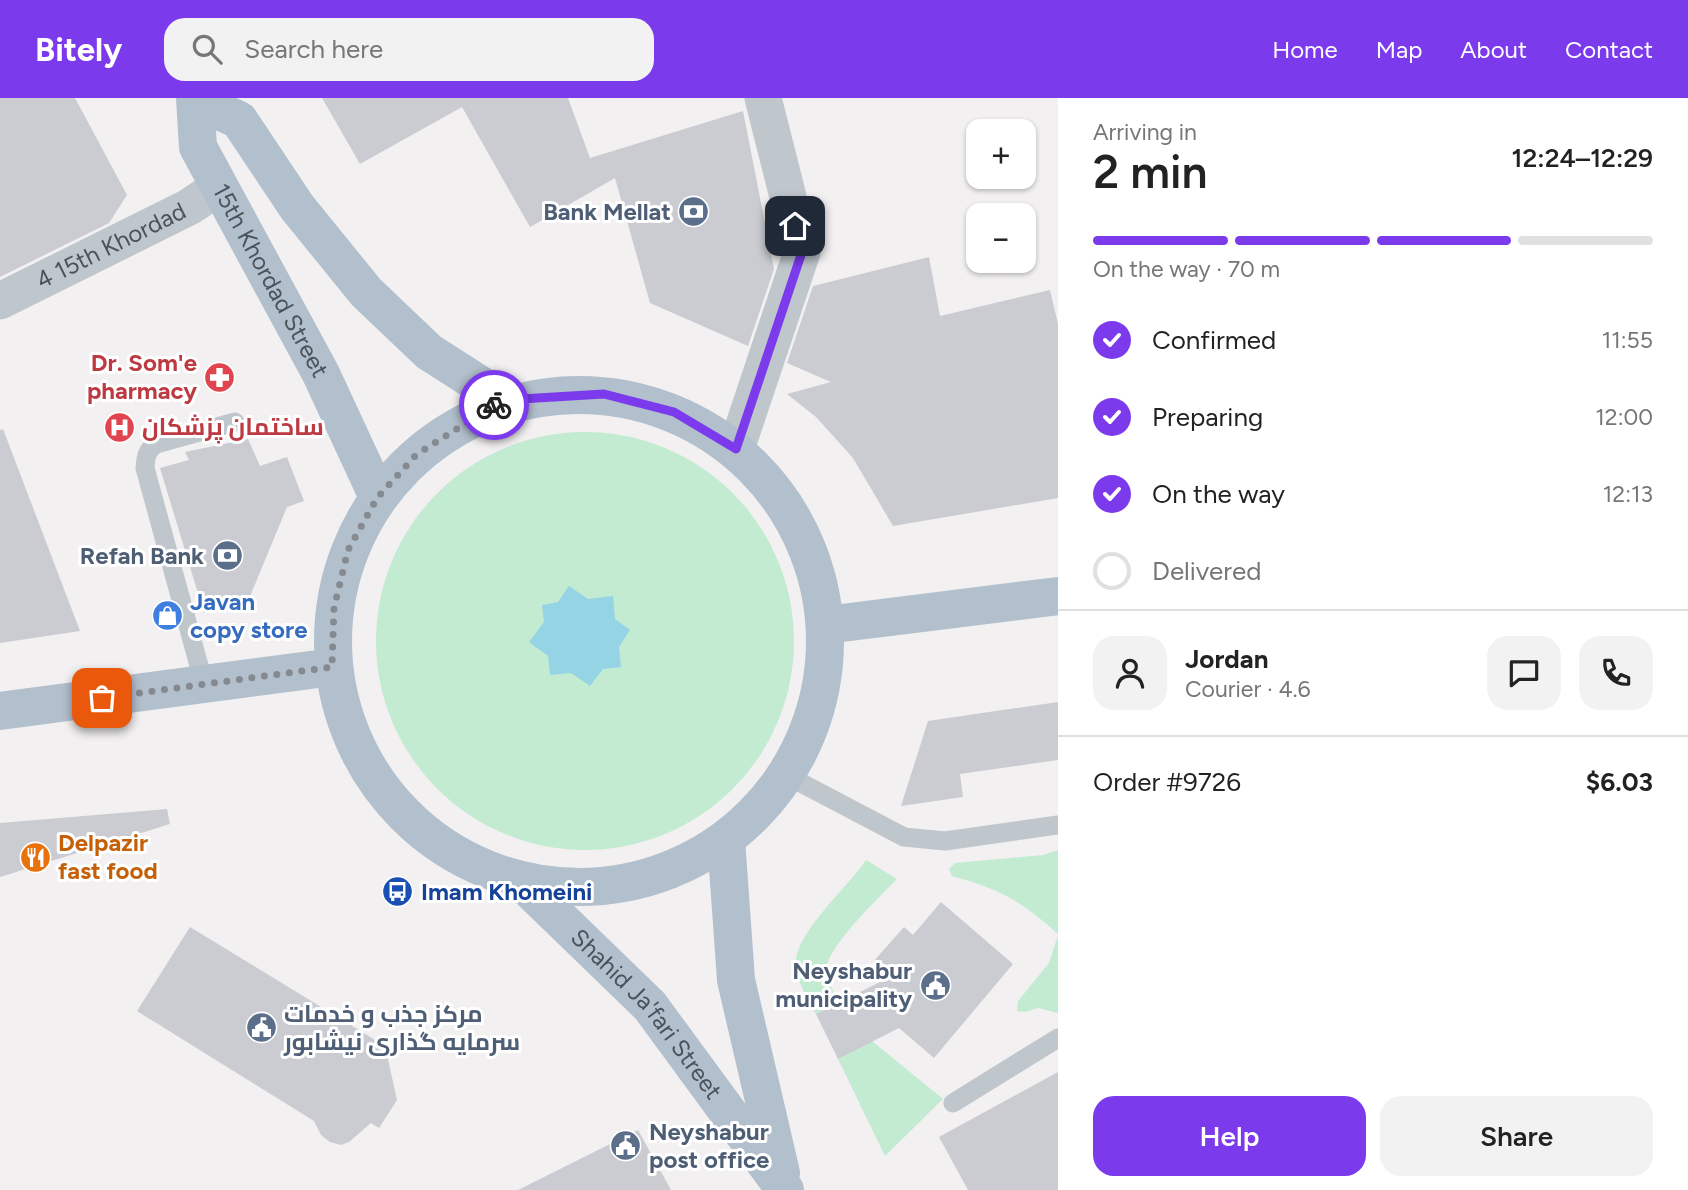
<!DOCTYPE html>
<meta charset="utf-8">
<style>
body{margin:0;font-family:Figtree,Cairo,sans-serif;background:#f2f2f2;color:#222;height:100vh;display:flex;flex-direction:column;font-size:26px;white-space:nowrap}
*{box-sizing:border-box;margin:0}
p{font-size:23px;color:#767676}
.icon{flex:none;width:38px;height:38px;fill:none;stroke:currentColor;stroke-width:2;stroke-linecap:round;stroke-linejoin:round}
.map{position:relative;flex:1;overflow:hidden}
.details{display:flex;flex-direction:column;background:#fff;width:630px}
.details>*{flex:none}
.buttons{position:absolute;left:966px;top:21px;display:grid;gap:14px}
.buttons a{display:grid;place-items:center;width:70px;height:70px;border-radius:14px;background:#fff;box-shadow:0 2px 5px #0004;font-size:35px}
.pin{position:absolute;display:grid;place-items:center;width:60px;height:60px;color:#fff;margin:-30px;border-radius:14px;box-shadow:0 4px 10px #0006}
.courier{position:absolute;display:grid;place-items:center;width:70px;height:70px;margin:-35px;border:5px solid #7c3aed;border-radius:50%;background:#fff;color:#222;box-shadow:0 2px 9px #0007}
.overview em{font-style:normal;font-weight:600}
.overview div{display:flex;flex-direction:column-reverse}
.overview{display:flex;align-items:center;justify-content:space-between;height:119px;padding:0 35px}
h1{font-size:46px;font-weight:600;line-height:52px}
.bar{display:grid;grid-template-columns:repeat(4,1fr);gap:10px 7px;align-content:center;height:84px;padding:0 35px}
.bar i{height:9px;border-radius:5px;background:#e0e0e0}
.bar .on{background:#7c3aed}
.bar p{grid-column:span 4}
.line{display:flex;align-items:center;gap:18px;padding:0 35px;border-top:2px solid #e0e0e0}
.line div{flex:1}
.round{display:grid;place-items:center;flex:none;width:74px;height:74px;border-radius:21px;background:#f2f2f2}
ol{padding:0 35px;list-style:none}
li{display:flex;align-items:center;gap:21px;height:77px}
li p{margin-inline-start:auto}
li .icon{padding:7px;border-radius:50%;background:#7c3aed;color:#fff;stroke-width:4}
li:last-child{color:#767676}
li i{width:38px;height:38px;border:4px solid #e0e0e0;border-radius:50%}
.action{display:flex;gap:14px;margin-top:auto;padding:14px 35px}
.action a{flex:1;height:80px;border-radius:21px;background:#7c3aed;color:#fff;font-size:28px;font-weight:600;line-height:80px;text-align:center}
.action a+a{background:#f2f2f2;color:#222}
header{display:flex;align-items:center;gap:42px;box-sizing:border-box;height:98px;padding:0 35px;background:#7c3aed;color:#fff}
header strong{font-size:33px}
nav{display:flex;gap:38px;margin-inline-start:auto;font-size:24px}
.search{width:490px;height:63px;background:#f2f2f2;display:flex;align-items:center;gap:18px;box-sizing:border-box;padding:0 24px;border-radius:21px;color:#767676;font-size:26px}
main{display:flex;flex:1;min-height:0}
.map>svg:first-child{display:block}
.green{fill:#c3ebd2}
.water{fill:#94d4e4}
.building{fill:#caccd2}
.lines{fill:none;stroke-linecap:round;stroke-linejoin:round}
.lane{stroke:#bfc7cd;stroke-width:19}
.street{stroke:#bfc7cd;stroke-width:37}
.primary{stroke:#b2bfcc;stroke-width:38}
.done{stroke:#848a8f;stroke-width:7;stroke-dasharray:0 12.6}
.route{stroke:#7c3aed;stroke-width:9}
.labels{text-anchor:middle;stroke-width:6;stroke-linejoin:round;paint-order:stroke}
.service-label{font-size:24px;font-weight:bold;fill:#4e5e75;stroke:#fff;text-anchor:end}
.street-label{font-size:24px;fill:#49535b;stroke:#fff}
.health-label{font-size:24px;font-weight:bold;fill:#be3a42;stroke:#fff;text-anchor:end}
.shop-label{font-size:24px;font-weight:bold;fill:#366cbe;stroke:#fff;text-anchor:start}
.food-label{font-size:24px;font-weight:bold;fill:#c56008;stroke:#fff;text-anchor:start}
.transit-label{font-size:24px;font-weight:bold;fill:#164399;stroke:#fff;text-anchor:start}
</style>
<header>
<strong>Bitely</strong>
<div class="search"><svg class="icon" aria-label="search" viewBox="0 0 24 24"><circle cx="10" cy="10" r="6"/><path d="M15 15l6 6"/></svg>Search here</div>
<nav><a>Home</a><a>Map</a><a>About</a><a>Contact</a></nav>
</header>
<main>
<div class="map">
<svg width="1058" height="1092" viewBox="0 0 1058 1092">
<rect width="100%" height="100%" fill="#f2f0f0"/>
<path class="green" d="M376 543a209 209 0 1 1 418 0a209 209 0 1 1-418 0Z
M1058,752V836C1021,803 1000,791 952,778L949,771L955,765L1043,757Z
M866,762L897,781C880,799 825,850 826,874C827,883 835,896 839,904L816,916C807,900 797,884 796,866C794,836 850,787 866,762Z
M1058,837V915L1038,910L1025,914L1017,913L1018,903L1049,865Z
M872,943L943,1001L885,1058L838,961Z"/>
<path class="water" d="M569,488L588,501L613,498L615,521L630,532L619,549L621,569L603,571L590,588L571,575L550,577L548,558L529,544L544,524L542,507L558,504Z"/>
<path class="building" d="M0,0H75L127,97L109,125L0,179Z
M322,0H568L590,60L743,13L774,171L748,248L650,205L615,80L530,129L462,9L360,66Z
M929,159L940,218L1050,192L1058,226V400L893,428L853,360L816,319L787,296L831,284L787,265L813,188Z
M3,331L80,533L0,545V332Z
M248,341L260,368L287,359L304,403L287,409L246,508L204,515L160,370L189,362L185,354Z
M1058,604V662L960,676L963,699L901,708L928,623Z
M167,711L170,726L0,779V725Z
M941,804L1013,866L934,960L899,930L838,961L816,916L890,879L873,864L904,829L913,837Z
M190,829L385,948L397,1002L379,1030L371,1025L349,1044L341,1047L330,1044L321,1037L314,1023L137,913Z
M1058,974V1092H968L939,1039Z
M638,1032L671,1092H518Z"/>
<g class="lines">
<path class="lane" d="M204,586L145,370C146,359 146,353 156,346L235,324
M786,677L904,739L945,743L1058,727
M953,1005L1058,940"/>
<g class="street">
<path id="s1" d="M0,203L189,109L219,89"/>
<path d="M736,351L802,154L763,0"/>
</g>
<g class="primary">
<path id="s2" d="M195,0L198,49L321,276L378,399"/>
<path d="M197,3L239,22L297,109L366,194L429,254L504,302"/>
<circle cx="579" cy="543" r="246"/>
<path d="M826,527L1058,498"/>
<path d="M0,613L333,569"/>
<path d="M726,741L736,882L781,1075"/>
<path id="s3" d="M522,784L650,908L785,1092"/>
</g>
</g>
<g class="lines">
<path class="done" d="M102,600L332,569L334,510L348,452L377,400L416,357L494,307"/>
<path class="route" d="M494,307L504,302L604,296L674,314L736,351L802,154L795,128"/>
</g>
<defs>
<symbol id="bank-disc" viewBox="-11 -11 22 22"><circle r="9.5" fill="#5c6f8a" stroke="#fff"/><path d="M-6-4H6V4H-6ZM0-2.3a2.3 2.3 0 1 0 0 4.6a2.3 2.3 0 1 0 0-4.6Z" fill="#fff"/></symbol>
<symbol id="pharmacy-disc" viewBox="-11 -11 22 22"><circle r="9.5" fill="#e0444e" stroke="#fff"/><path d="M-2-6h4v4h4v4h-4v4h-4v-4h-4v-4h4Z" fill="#fff"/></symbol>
<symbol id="hospital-disc" viewBox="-11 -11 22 22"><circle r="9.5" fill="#e0444e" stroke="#fff"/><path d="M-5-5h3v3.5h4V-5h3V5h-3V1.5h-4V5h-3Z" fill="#fff"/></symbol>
<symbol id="shop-disc" viewBox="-11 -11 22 22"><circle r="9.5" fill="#3f7fe0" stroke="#fff"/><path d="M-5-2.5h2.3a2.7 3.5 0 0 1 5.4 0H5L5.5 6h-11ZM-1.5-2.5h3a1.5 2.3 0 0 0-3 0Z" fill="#fff"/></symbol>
<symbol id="restaurant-disc" viewBox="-11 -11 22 22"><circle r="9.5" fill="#e8710a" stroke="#fff"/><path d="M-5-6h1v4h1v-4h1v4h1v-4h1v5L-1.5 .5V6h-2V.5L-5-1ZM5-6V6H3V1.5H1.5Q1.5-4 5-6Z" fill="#fff"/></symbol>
<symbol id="bus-disc" viewBox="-11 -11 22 22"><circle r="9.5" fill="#1a4fb4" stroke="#fff"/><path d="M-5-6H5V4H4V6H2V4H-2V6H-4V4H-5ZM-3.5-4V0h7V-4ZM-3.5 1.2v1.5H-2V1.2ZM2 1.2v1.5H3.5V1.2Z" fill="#fff"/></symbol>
<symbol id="civic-disc" viewBox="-11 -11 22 22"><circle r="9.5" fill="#5c6f8a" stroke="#fff"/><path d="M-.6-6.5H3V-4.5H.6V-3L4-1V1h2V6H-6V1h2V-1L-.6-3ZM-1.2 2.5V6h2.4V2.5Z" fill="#fff"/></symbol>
</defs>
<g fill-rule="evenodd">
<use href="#bank-disc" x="676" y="96" width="35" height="35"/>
<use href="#pharmacy-disc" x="202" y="262" width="35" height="35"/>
<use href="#hospital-disc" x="102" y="312" width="35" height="35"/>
<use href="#bank-disc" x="210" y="440" width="35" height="35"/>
<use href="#shop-disc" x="150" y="500" width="35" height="35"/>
<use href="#restaurant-disc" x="18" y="742" width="35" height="35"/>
<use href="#bus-disc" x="380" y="776" width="35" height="35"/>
<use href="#civic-disc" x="918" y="870" width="35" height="35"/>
<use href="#civic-disc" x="244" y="912" width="35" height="35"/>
<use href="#civic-disc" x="608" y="1030" width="35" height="35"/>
</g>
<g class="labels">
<g class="service-label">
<text x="671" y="122">Bank Mellat</text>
<text x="204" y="466">Refah Bank</text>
<text x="912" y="881">Neyshabur<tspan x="912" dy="28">municipality</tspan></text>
<text x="284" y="924" text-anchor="start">مرکز جذب و خدمات<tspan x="284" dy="28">سرمایه گذاری نیشابور</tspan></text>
<text x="649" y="1042" text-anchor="start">Neyshabur<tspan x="649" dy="28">post office</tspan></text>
</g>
<g class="street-label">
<text dy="8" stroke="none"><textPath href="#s1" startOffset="124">4 15th Khordad</textPath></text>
<text dy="8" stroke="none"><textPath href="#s2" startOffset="201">15th Khordad Street</textPath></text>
<text dy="8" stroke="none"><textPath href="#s3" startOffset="182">Shahid Ja'fari Street</textPath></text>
</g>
<g class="health-label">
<text x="197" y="273">Dr. Som'e<tspan x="197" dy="28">pharmacy</tspan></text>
<text x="142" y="337" text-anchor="start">ساختمان پزشکان</text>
</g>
<g class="shop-label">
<text x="190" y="512">Javan<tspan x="190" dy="28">copy store</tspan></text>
</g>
<g class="food-label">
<text x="58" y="753">Delpazir<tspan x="58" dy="28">fast food</tspan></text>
</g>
<g class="transit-label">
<text x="421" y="802">Imam Khomeini</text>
</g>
</g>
</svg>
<div class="buttons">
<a>+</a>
<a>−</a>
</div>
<div class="pin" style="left:102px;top:600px;background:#ea580c"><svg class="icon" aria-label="bag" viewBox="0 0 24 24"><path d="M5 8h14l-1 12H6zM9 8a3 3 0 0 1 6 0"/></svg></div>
<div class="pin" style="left:795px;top:128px;background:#1f2937"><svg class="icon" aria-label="home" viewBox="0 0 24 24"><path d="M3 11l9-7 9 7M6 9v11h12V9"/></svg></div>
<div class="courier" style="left:494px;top:307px"><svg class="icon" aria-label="bike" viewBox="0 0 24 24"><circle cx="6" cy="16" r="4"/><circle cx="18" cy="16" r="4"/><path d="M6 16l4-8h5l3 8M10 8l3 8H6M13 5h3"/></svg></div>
</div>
<section class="details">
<div class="overview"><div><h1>2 min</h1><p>Arriving in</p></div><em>12:24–12:29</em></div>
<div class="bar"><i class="on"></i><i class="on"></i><i class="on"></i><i></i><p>On the way · 70 m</p></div>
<ol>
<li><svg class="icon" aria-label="check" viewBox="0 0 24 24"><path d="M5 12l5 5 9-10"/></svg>Confirmed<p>11:55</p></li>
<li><svg class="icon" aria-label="check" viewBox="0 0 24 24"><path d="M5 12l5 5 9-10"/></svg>Preparing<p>12:00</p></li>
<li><svg class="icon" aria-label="check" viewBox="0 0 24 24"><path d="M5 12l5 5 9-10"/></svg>On the way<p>12:13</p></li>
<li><i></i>Delivered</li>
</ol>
<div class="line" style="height:126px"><a class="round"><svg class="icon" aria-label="person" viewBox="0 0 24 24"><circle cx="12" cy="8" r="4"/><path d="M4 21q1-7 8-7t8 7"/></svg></a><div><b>Jordan</b><p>Courier · 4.6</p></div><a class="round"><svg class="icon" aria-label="chat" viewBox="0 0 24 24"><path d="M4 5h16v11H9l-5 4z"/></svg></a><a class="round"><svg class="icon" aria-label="phone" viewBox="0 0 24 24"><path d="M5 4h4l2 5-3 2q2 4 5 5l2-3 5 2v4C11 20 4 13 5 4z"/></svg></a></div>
<div class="line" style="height:91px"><div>Order #9726</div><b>$6.03</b></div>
<div class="action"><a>Help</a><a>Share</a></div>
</section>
</main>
